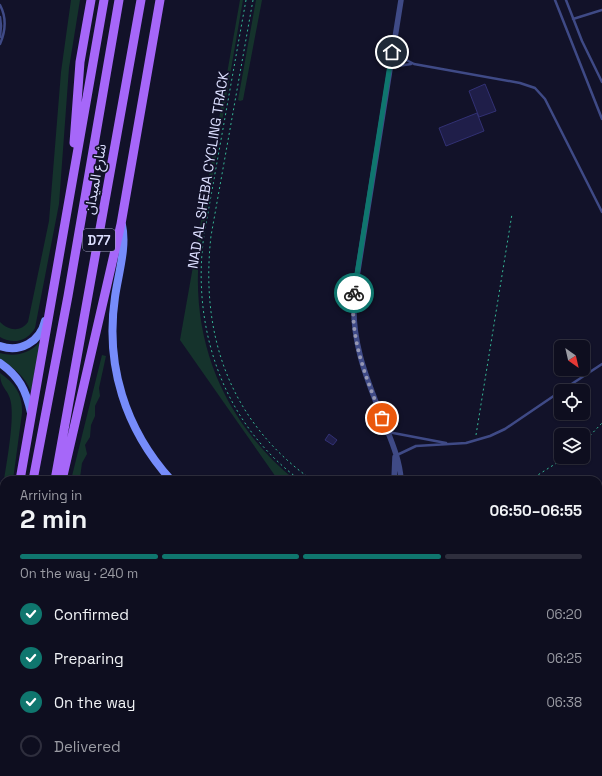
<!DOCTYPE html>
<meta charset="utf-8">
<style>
body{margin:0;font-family:"Space Grotesk","Noto Sans Arabic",sans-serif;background:#171728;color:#f1f3f6;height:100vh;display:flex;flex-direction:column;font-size:15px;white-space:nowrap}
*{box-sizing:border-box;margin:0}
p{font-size:13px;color:#9b9ca4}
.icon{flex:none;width:22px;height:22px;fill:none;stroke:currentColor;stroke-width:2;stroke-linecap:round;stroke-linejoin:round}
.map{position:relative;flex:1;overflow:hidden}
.panel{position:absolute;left:0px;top:476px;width:602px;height:300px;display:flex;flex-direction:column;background:#0e0e1f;border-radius:12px 12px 0 0;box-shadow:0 1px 3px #0004,0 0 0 1px #2e2e3d}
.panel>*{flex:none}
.needle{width:26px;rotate:146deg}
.buttons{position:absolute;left:554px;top:340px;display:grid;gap:8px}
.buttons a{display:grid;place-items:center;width:36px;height:36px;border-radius:6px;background:#0e0e1f;box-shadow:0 1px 3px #0004,0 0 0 1px #2e2e3d;font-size:20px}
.pin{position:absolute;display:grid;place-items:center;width:34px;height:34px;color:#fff;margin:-17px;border:2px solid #fff;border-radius:50%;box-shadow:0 1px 4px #0007}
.courier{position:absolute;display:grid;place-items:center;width:40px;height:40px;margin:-20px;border:3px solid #0f766e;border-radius:50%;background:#fff;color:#222;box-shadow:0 1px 5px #0007}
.headline em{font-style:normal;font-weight:700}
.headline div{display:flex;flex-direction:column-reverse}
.headline{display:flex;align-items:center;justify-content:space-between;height:68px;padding:0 20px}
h1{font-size:26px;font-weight:700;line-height:30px}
.bar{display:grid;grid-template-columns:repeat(4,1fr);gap:6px 4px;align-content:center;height:48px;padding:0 20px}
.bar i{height:5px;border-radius:3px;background:#2e2e3d}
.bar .on{background:#0f766e}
.bar p{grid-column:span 4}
ol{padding:0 20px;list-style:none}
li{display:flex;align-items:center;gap:12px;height:44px}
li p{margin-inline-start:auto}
li .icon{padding:4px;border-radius:50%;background:#0f766e;color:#fff;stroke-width:4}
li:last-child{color:#9b9ca4}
li i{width:22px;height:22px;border:2px solid #2e2e3d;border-radius:50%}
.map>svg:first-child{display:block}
.green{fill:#15332c}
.building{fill:#1f1e49;stroke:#323174}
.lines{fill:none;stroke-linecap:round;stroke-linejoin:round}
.path{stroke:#35b796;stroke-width:1;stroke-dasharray:2 3;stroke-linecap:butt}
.lane{stroke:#3f4a86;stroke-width:2.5}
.street{stroke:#3f4a86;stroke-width:5.5}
.secondary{stroke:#768cfa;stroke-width:8}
.primary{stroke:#a667f9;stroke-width:9}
.done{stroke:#9597b3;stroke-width:4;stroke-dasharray:0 7.2}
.route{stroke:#0f766e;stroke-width:5}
.labels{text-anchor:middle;stroke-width:3.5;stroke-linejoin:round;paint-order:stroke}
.shield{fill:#121229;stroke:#9fa1be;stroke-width:1}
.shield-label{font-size:13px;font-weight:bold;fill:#dbdefe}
.street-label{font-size:14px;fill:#dbdefe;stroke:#121229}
</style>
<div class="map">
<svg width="602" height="776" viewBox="0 0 602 776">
<rect width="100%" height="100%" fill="#121229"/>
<path class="green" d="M71,0H80L69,68L59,204L35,328C28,341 13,345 0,337V322C8,330 20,333 28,322L49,221L61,72Z
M240,0H243L199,254C191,344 225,423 295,480H278L180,340Z
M256,0H262L243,100L240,101L238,100Z
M39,343H40L31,392C25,376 14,368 0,359V353C15,357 28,354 39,343Z
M102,355L106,356L99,388L100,396L95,406V416L91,425L90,437L85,445L87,454L82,463L80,478L79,480H71Z
M0,373C15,383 23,395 22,413L13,480H4C7,460 14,422 11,403C9,389 0,389 0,373Z
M4,484V543L0,572V515Z"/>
<path class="building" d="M485,84L496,111L479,117L469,91Z
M477,113L484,131L446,146L439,128Z
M329,434L337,440L333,445L325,440Z"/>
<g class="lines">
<path class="path" d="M246,0L204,235C191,327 223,424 300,480
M253,0L211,236C200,334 229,421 312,480
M476,435L512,214
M583,443L602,423
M530,480L566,457"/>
<path class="lane" d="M555,0L602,119
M566,0L582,41L602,82
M0,5C7,18 6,30 0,44
M0,17L1,26L0,37
M573,19L602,10
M393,53L414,64L520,83L535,88L545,99L602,212
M391,67L411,64
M561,391L602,364
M388,432L446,443
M397,455L416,446L466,443L490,436L505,429L561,391"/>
<path class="street" d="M401,0L355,289C349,337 366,378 384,422C391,440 400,460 401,480
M394,480L395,457
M598,631H602"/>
<path class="secondary" d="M122,225C127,247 118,275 115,297C105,365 125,429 171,480
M0,346C20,353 40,342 45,321
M0,363C19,376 26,390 31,413
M459,772L464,776
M483,772L489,776"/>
<path class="primary" d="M74,143L80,62L91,0
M20,480L104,0
M33,480L68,296L119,0
M55,480L141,0
M62,480L121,224L160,0
M0,626L4,595
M0,644L4,623
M0,681L4,685
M0,767L4,744
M15,776L16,772"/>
</g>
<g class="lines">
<path class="done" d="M354,293C349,338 366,377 382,418"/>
<path class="route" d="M354,293L392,52"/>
</g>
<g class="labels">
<rect class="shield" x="83" y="229" width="32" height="22" rx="3"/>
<g class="shield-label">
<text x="99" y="245">D77</text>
</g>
<g class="street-label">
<text transform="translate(208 170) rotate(-81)" y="5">NAD AL SHEBA CYCLING TRACK</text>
<text transform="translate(95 179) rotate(-80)" y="5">شارع الميدان</text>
</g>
</g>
</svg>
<div class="buttons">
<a><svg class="needle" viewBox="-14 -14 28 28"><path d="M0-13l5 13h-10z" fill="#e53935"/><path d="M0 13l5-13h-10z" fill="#9b9ca4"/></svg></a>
<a><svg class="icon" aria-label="locate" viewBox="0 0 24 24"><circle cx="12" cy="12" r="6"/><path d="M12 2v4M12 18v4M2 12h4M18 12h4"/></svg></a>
<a><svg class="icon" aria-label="layers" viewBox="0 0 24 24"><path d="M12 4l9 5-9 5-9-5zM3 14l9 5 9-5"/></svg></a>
</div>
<div class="pin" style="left:382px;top:418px;background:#ea580c"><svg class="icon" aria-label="bag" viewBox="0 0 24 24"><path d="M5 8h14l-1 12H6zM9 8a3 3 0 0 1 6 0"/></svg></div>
<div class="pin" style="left:392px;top:52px;background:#1f2937"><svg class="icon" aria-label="home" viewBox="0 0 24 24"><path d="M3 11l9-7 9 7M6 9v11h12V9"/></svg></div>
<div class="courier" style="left:354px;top:293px"><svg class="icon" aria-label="bike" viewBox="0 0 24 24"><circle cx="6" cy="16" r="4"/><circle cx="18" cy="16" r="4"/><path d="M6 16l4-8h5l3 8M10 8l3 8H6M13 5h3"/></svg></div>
<section class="panel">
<div class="headline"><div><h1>2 min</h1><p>Arriving in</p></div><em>06:50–06:55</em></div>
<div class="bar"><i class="on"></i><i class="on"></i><i class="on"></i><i></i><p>On the way · 240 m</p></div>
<ol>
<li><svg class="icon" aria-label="check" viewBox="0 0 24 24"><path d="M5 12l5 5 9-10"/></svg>Confirmed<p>06:20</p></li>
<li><svg class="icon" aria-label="check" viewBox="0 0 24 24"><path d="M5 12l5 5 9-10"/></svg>Preparing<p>06:25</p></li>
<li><svg class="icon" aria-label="check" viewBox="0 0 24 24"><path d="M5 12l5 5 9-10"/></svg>On the way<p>06:38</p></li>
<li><i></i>Delivered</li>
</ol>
</section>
</div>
